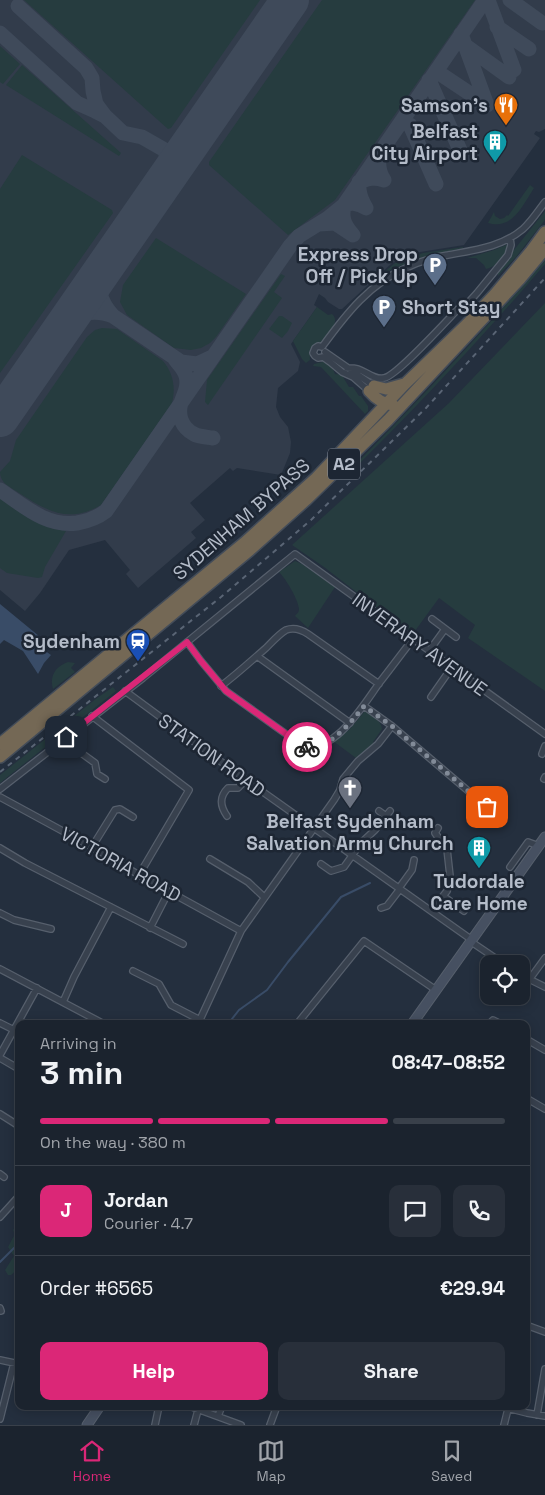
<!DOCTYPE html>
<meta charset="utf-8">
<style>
body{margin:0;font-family:"Space Grotesk",sans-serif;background:#282f3a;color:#f1f3f6;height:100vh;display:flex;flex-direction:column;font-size:19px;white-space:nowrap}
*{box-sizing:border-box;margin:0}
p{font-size:16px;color:#a0a4aa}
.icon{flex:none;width:28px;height:28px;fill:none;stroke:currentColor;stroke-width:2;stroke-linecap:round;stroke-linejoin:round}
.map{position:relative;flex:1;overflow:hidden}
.sheet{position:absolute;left:15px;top:1020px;width:515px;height:390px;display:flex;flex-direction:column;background:#1b232e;border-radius:10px;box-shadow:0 2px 12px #0003,0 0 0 1px #39404a}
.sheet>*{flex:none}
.tools{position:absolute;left:480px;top:955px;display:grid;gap:10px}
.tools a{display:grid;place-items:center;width:50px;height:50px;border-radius:10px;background:#1b232e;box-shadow:0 2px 12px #0003,0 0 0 1px #39404a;font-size:25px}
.pin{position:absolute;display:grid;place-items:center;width:42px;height:42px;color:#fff;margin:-21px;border-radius:10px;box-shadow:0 2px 8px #0006}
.courier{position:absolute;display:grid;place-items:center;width:50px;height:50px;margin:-25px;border:4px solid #db2777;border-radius:50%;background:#fff;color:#222;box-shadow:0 1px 6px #0007}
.headline em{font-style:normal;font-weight:700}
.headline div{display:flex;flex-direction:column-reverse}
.headline{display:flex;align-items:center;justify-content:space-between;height:85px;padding:0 25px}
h1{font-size:32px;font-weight:700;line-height:38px}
.bar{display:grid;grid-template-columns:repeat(4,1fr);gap:8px 5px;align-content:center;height:60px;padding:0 25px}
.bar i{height:6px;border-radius:4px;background:#39404a}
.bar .active{background:#db2777}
.bar p{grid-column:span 4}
.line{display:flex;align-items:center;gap:12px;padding:0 25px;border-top:1px solid #39404a}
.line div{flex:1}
.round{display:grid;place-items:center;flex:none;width:52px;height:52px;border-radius:10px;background:#282f3a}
.cta{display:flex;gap:10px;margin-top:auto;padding:10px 25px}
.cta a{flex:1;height:58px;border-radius:10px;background:#db2777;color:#fff;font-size:20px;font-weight:700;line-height:58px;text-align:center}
.cta a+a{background:#282f3a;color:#f1f3f6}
.tabs{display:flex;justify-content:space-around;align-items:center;height:70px;border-top:1px solid #39404a;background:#1b232e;font-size:14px;color:#a0a4aa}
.tabs a{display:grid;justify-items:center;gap:2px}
.tabs .active{color:#db2777}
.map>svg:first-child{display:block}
.airport{fill:#323c4b}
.green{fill:#263c3f}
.water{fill:#394c67}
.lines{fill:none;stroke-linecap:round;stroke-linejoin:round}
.stream{stroke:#394c67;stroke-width:2}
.taxiway{stroke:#3f4a5a;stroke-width:15}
.runway{stroke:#3f4a5a;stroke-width:38}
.street-casing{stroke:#565f6c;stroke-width:8}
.secondary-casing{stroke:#565f6c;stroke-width:11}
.highway-casing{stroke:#434c59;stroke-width:14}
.street{stroke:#38414e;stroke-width:5.5}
.secondary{stroke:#465061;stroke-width:9}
.highway{stroke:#746855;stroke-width:11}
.rail{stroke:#5a6575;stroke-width:2;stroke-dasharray:5 5;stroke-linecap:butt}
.done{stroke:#828b98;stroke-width:5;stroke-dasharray:0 9}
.route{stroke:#db2777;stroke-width:6}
.labels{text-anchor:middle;stroke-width:5;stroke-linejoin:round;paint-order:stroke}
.shield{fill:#1d2633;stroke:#878f9c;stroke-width:1}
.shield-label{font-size:18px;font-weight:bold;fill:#b4bcc9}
.poi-label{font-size:19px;font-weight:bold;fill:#b4bcc9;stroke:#1d2633;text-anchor:end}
.street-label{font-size:19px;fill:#b4bcc9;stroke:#1d2633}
</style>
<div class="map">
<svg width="545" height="1425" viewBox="0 0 545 1425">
<rect width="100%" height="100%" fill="#242f3e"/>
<path class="airport" d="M0,0H545V129L539,132L536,131L534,134L540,138L464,245L420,252L392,263L342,309H339L328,302L325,298L319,294L314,305L317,307L291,344L300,362L298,371L278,388L276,407L280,417L288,427L291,442L290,453L281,475L237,468L233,471L230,468L190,503L205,520L191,532L196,538L138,588L126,574L130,570L105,540L69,550L40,593L25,611L0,590Z"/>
<path class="green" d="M24,0H260L171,128L168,129Z
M322,0H475L335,200L288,235L209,165V162Z
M0,46L20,64L3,84L0,82Z
M22,65L121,153L119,156L6,85Z
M22,155L112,210L113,213L0,373V189Z
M530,185L534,188C522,206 513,230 488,223L494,212L495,216L500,219L504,218L507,215L508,216Z
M545,211V219L544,221L516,257L498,276V270Z
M156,238L246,294L216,337L210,343L201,348L191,350L174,348L127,315L120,302L123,285Z
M506,245H509C509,256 496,267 486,269L484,265L476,258H467L494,250Z
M463,247V248C435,254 408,261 382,274L395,263L423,253Z
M545,260V264C482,338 416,408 348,475L352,468C418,401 483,332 545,260Z
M281,274L285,276L274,292L282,298L208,405L205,402L207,380Z
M545,303V691L468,638L475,625L439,598L412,635L324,567L292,545L449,403Z
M317,307L328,315L332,314C341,322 328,334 322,342C310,346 310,347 310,360L306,363L302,359L293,341Z
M279,316H282L292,323L288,331L282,338L269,329Z
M102,328L117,329L163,361C173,373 176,387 172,403L101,505C69,524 47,511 19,493C10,487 0,483 0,472L10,461L16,440L87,337L95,330Z
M326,361L331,365L335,374L344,375L343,377L349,387H353L359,396H361L368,406V411L365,414L321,367L313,366L314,364Z
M0,498C22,514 38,527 66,531L45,567L42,577L38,578L7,573L0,568Z
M295,561L302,564L335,587L308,628L295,616C297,613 299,613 299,609C298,599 286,579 279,572Z
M68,662L75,663L71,668L75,672L53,689C49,676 56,666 68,662Z
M113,687L116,691L0,783V775L97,698Z
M365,711C372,716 381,720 382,729L373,742L374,743L356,758L333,741L349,730Z
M19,1222V1268L11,1275H8L5,1270L14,1256L8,1247L15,1234L13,1230Z"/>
<path class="water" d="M0,604L45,641L41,648L51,655L44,663L38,674L23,651L4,640L0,644Z"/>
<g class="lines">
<path class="stream" d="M228,1024L239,1010L267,990L288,962L341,897L370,883
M0,1262L19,1243"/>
<path class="taxiway" d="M488,0L514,70
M510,0L542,23
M497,27L529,49
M0,33L77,103L95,111L105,116L96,104L93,91L92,78L86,68L18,6
M461,34L487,105
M466,46L509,77
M436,71L487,105
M429,80L460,150
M105,116L123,133L142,137L170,153L177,152L189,146
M410,125L436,184
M164,150C171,160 170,169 166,180
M319,224L335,223L353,235C344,225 341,218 344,205C352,202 358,203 366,208C361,199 358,192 359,182C369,178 374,177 384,180C378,171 377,162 381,151
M113,316L181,362L197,364L212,357
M62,330C77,313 91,308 113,316C98,299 96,287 106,266
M175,359C179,365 184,369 186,376C189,386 184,394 181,403C177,415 182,428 194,434C199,437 207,437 213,438
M0,490C24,506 46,527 77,523C88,521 97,518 106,511L290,246L299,236L328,218L344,205L485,0"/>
<path class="runway" d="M0,418L290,0"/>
<defs>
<path id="street" d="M325,352L374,386
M347,368C350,368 355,368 358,369C367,372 374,380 384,378C397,376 448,319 461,306L468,303L477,293L508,255L511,245L510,238
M369,391L353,377L342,372L330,362L323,357L318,358L315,356L313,353L315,348L318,346L322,347C346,314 370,283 408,267C421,261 435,257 448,255C475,250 502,247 523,229C532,221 538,211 545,202
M432,619L456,637
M187,642L201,661L226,691L300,744C333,758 364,704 380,682C391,668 402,653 413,639
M429,651L445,629
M257,656L350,723
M221,686C237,674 251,661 266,648C272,642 279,634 286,630C294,627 302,630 308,634L379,684
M125,691L246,780L472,940
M431,697L452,667
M364,706L392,726L487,807
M92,716L189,790L139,875
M66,737L73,747L95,763L97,774L105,779
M542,754L545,746
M544,779L545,777
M0,789L143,678L295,554L545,734
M0,797L92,847L139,875L241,931
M379,811L386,816
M227,816C220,806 219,797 228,788H238L246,780
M478,821L493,798
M92,847L115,810L120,809L133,817
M0,848L25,863L183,944
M210,859L248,882L264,897
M321,864L331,871L344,867L361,843L375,830L390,811
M510,867L528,842L539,846
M399,888L412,870L414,860
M443,896L464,911
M381,908L387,906L400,889
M431,911L447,891L449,885L450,876L447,849L435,833L438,828
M0,913L14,920L51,929
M150,928L169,891
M470,941L504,964
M0,969L104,1024
M133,971L159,984L171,1005L200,1020
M521,975L545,987
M529,980L545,958
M63,1002L74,977L111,907
M0,1023L14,1030
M198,1024L241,931L334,800L340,790L343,779L358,761L378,744L392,726
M297,1024L364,941L436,990
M489,1024L493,1020L501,1024
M526,1039L545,1050
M0,1055L37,988
M0,1058L19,1069
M526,1098L545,1109
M0,1114L19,1126
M0,1174L4,1177
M0,1217L19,1196
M0,1308L1,1311
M526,1325L545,1332
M0,1360L19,1364
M189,1406L241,1425
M500,1406L527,1413L545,1416
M537,1415L545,1369
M218,1416L222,1406
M0,1419L14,1363
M155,1425L159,1406
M194,1425L198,1410
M270,1425L277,1406
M504,1425L508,1409"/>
<path id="secondary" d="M412,1024L545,837
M87,1425L100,1406"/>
<path id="highway" d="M374,386L386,389L404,384
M369,391C375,398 383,404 393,405
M0,744L244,543L316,478L405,384L467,324L495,294L531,251L545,232
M0,757L250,550L306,500L388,420L520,279L545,249"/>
</defs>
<use href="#street" class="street-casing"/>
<use href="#secondary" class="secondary-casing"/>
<use href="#highway" class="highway-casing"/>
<use href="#street" class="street"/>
<use href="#secondary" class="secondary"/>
<use href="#highway" class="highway"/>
<path class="rail" d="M0,772L221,597L312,519L426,408L545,278"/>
</g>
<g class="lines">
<path class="done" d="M307,747C329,750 352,721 364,706L392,726L487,807"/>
<path class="route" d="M66,737L187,642L201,661L226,691L300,744L307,747"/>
</g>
<defs>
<symbol id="restaurant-pin" viewBox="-11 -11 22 30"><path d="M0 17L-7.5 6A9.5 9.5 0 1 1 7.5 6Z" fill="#e8710a" stroke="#1d2633"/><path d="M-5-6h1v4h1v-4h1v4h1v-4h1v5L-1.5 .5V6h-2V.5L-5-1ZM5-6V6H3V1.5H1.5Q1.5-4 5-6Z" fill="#fff"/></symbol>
<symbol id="building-pin" viewBox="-11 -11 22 30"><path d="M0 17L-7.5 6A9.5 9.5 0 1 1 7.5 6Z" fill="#0f9aa8" stroke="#1d2633"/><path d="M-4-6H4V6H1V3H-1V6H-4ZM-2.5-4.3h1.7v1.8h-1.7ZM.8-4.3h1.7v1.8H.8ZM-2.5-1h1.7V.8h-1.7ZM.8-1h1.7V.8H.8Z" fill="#fff"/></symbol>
<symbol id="parking-pin" viewBox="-11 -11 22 30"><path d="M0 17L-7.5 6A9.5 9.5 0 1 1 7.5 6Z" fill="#5c6f8a" stroke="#1d2633"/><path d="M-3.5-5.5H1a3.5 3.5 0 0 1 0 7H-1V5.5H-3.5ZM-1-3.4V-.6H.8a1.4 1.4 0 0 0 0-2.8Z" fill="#fff"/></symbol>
<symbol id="station-pin" viewBox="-11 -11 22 30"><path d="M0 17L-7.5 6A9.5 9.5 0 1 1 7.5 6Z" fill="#1a4fb4" stroke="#1d2633"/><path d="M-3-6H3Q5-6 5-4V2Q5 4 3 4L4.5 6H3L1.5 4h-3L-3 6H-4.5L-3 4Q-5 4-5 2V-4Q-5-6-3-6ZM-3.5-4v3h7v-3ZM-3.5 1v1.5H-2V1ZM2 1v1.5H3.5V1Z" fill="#fff"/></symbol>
<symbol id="church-pin" viewBox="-11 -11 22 30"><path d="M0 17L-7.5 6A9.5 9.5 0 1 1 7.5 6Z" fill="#6b7280" stroke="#1d2633"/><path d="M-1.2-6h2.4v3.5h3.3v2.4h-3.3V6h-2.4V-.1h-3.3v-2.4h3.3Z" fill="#fff"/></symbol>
</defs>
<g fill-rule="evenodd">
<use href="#restaurant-pin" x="492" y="91" width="28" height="38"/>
<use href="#building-pin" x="481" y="128" width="28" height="38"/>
<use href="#parking-pin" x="421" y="251" width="28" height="38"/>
<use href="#parking-pin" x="370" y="293" width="28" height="38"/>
<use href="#station-pin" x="124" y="627" width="28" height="38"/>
<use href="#church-pin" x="336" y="774" width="28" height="38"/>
<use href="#building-pin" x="465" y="834" width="28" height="38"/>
</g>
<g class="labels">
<rect class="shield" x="328" y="448.5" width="32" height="31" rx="4"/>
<g class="shield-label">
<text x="344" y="470">A2</text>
</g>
<g class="poi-label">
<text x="488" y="112">Samson's</text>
<text x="478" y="138">Belfast<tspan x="478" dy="22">City Airport</tspan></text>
<text x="418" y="261">Express Drop<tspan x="418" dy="22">Off / Pick Up</tspan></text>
<text x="402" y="314" text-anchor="start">Short Stay</text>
<text x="120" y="648">Sydenham</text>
<text x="350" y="828" text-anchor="middle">Belfast Sydenham<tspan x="350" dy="22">Salvation Army Church</tspan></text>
<text x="479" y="888" text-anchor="middle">Tudordale<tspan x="479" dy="22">Care Home</tspan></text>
</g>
<g class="street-label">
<text transform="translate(241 519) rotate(-41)" y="7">SYDENHAM BYPASS</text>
<text transform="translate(420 644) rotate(36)" y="7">INVERARY AVENUE</text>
<text transform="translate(212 755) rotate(36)" y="7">STATION ROAD</text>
<text transform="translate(121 864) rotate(29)" y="7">VICTORIA ROAD</text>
</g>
</g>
</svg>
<div class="tools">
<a><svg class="icon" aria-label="locate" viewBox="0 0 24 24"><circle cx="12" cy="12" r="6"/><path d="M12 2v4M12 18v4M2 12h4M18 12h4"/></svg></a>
</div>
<div class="pin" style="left:487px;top:807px;background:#ea580c"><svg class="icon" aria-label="bag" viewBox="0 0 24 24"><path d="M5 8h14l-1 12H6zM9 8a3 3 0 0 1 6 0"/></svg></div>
<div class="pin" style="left:66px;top:737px;background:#1f2937"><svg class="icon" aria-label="home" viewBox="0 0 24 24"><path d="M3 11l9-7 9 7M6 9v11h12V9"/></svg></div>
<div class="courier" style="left:307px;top:747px"><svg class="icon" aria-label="bike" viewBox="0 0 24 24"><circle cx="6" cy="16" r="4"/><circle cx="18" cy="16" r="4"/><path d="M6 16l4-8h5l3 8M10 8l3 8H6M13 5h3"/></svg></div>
<section class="sheet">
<div class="headline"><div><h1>3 min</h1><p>Arriving in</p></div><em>08:47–08:52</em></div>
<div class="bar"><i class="active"></i><i class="active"></i><i class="active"></i><i></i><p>On the way · 380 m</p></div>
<div class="line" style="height:90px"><b class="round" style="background:#db2777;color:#fff">J</b><div><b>Jordan</b><p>Courier · 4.7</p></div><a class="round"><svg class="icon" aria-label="chat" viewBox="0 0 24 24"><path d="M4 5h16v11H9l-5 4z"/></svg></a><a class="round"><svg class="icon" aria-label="phone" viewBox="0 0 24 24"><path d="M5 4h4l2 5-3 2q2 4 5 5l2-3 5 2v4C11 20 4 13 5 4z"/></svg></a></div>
<div class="line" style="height:65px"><div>Order #6565</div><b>€29.94</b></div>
<div class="cta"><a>Help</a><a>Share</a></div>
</section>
</div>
<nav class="tabs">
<a class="active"><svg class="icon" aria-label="home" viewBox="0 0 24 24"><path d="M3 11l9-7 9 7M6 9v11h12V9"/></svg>Home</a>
<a><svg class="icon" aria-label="map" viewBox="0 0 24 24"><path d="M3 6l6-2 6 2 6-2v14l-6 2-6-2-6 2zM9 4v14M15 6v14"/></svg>Map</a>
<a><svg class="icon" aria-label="saved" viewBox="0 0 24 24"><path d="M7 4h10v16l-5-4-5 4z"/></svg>Saved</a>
</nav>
